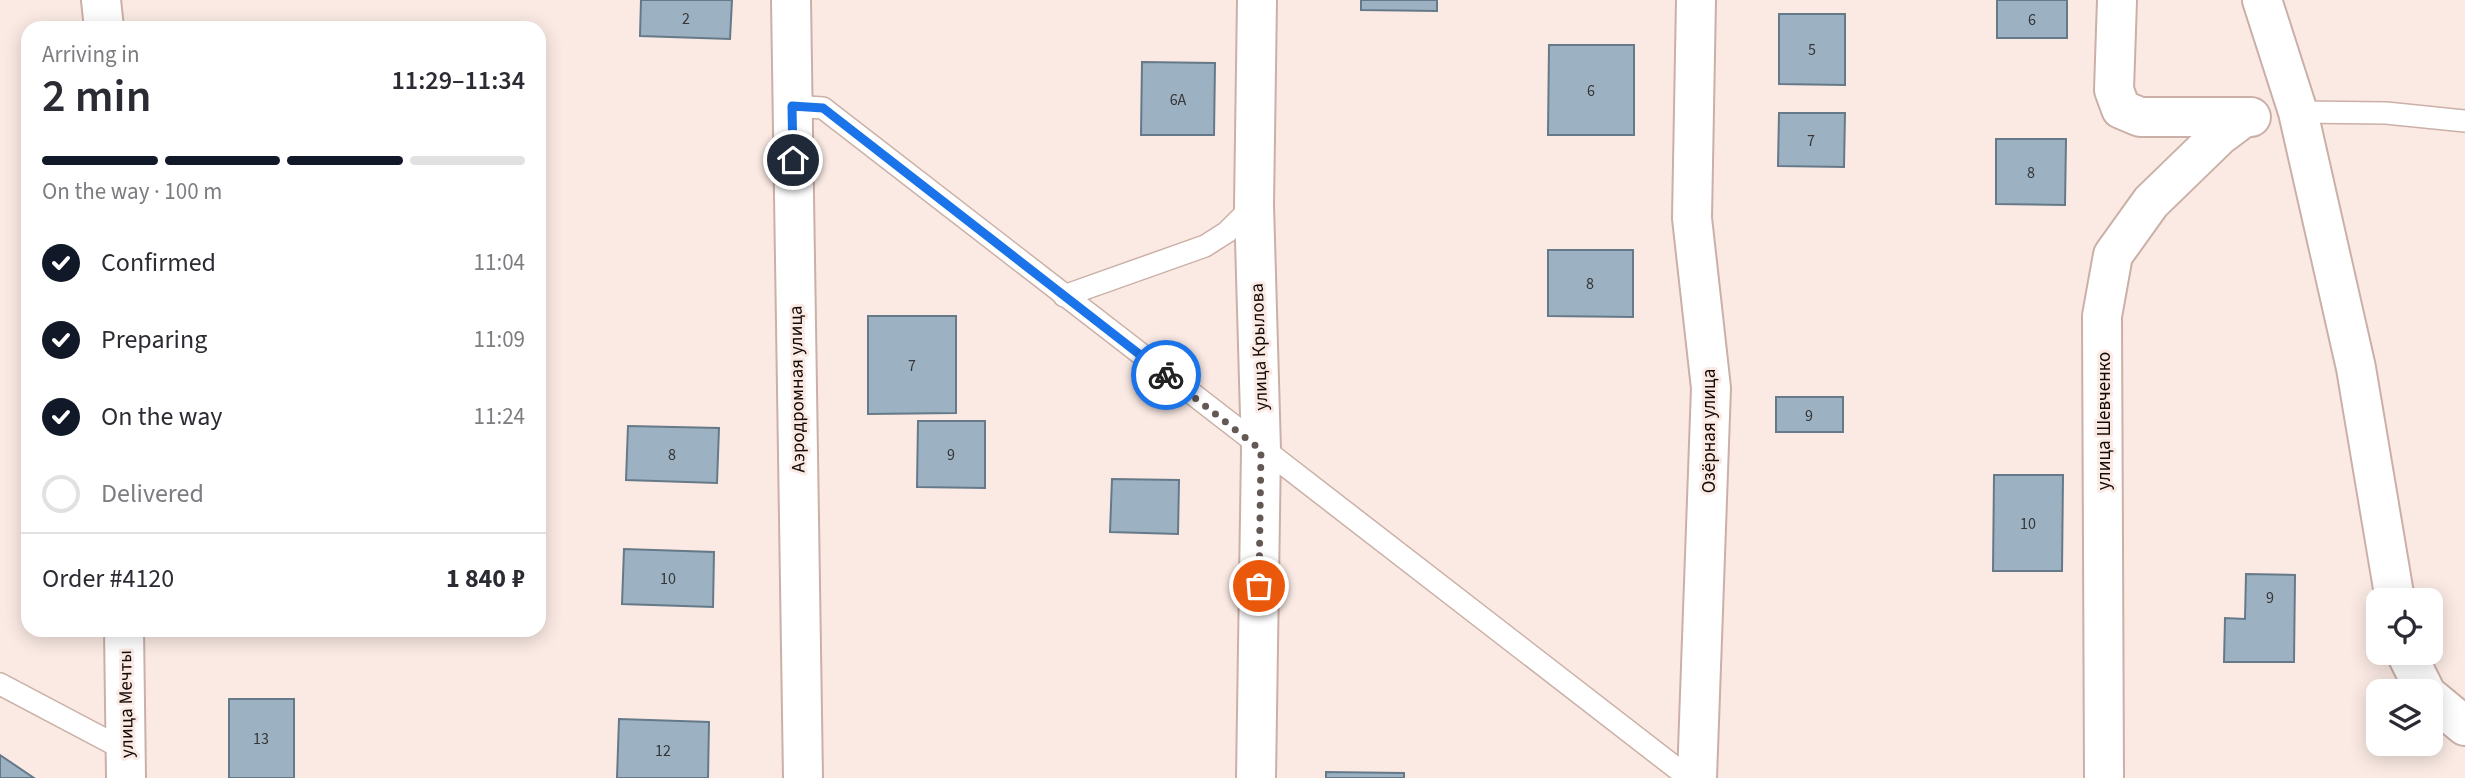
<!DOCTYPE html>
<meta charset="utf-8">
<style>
body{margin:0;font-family:"Source Sans 3",sans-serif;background:#f7f7f7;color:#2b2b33;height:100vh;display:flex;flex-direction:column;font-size:26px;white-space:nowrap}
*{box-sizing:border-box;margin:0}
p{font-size:23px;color:#7c7c81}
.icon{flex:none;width:38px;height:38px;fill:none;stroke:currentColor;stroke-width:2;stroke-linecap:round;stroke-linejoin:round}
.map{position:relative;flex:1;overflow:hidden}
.details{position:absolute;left:21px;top:21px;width:525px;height:616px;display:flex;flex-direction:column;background:#fff;border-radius:21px;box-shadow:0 4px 18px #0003}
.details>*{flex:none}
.controls{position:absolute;left:2366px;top:588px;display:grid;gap:14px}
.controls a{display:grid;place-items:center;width:77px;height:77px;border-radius:14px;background:#fff;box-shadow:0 4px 18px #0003;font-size:35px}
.pin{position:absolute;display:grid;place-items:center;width:60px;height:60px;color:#fff;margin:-30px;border:4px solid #fff;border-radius:50%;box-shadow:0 2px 7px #0007}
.courier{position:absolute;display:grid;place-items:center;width:70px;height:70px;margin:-35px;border:5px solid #1a73e8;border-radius:50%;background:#fff;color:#222;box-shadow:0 2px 9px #0007}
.overview em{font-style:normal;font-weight:600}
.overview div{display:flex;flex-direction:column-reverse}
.overview{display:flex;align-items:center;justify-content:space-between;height:119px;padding:0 21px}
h1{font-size:46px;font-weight:600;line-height:52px}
.bar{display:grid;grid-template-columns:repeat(4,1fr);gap:10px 7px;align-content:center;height:84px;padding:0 21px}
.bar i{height:9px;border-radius:5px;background:#e1e1e2}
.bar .selected{background:#111827}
.bar p{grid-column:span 4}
.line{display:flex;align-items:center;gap:18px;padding:0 21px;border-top:2px solid #e1e1e2}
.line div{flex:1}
ol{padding:0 21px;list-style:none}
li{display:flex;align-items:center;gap:21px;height:77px}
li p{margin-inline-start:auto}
li .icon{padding:7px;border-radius:50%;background:#111827;color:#fff;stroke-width:4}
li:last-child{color:#7c7c81}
li i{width:38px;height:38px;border:4px solid #e1e1e2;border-radius:50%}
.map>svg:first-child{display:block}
.building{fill:#9cb2c2;stroke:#657988;stroke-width:2}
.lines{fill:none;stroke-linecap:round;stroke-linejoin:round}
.service-casing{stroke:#cab0a6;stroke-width:24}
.minor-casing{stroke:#cab0a6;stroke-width:42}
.service{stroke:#fff;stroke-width:21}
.minor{stroke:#fff;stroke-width:38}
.done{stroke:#645854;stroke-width:7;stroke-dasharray:0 12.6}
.route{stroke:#1a73e8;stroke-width:9}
.labels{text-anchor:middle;stroke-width:6;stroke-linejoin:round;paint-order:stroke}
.number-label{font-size:16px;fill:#353436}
.street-label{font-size:19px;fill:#130a07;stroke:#fbeae4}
</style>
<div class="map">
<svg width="2465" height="778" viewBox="0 0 2465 778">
<rect width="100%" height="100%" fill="#fbeae4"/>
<path class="building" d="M641,0H732L730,39L640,36Z
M1361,0H1437V11L1361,10Z
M1997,0H2067V38H1997Z
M1779,14H1845V85L1779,84Z
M1549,45H1634V135H1548Z
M1142,62L1215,63L1214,135H1141Z
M1779,113H1845L1844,167L1778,166Z
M1996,139H2066L2065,205L1996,204Z
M1548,250H1633V317L1548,316Z
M868,316H956V413L868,414Z
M1776,397H1843V432H1776Z
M918,421H985V488L917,487Z
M628,426L719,428L717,483L626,480Z
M1994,475H2063L2062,571H1993Z
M1112,479L1179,480L1178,534L1110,532Z
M624,549L714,552L713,607L622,604Z
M2246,574L2295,575L2294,662H2224L2225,618L2245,619Z
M229,699H294V778H229Z
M619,719L709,722L708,778H617Z
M0,755L34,778H0Z
M1326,772L1404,773V778H1326Z"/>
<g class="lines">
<defs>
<path id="service" d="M792,106L823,108L1689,778
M2298,112L2386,113L2465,121
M1064,296L1205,246L1227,232L1254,205
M0,684L125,750"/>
<path id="minor" d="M101,0L104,28
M791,0L803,778
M1696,0L1692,218L1711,388L1697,778
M2117,0L2114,90L2121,109L2140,117H2251
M2262,0L2298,112L2356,368L2395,600
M124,630L126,778
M2406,653L2425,691
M2431,698L2465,726
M1256,778L1261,450L1254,205L1257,0
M2104,778L2102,316L2113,255L2151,202L2219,136L2243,118"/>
</defs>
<use href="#service" class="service-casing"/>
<use href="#minor" class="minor-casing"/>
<use href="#service" class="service"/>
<use href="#minor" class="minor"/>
</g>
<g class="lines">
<path class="done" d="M1166,375L1261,450L1259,586"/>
<path class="route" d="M793,160L792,106L823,108L1166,375"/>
</g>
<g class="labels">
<g class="number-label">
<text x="686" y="24">2</text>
<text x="2032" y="25">6</text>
<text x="1812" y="55">5</text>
<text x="1591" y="96">6</text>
<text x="1178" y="105">6А</text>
<text x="1811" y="146">7</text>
<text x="2031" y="178">8</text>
<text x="1590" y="289">8</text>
<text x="912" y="371">7</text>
<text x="1809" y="421">9</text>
<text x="672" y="460">8</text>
<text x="951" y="460">9</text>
<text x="2028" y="529">10</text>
<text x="668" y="584">10</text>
<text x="2270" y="603">9</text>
<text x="261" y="744">13</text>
<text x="663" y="756">12</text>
</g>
<g class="street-label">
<text transform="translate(1258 347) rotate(-92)" y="7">улица Крылова</text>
<text transform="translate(796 389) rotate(-91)" y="7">Аэродромная улица</text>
<text transform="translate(2103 421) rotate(-90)" y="7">улица Шевченко</text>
<text transform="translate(1708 431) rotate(-90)" y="7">Озёрная улица</text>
<text transform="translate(125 704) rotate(-91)" y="7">улица Мечты</text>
</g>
</g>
</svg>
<div class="controls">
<a><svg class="icon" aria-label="locate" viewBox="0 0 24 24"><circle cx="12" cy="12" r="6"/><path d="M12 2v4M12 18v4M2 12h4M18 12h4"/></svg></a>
<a><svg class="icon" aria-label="layers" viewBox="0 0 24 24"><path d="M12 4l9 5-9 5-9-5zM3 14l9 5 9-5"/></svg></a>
</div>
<div class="pin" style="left:1259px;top:586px;background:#ea580c"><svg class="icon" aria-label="bag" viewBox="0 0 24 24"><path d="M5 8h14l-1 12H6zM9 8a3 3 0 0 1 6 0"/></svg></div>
<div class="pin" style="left:793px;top:160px;background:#1f2937"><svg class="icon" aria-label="home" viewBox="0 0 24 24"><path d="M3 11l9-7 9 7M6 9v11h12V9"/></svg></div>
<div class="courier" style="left:1166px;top:375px"><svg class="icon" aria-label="bike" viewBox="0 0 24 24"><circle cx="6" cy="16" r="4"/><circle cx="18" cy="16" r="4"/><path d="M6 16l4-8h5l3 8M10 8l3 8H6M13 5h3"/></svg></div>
<section class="details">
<div class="overview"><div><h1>2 min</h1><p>Arriving in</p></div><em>11:29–11:34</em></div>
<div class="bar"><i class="selected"></i><i class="selected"></i><i class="selected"></i><i></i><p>On the way · 100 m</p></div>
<ol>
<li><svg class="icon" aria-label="check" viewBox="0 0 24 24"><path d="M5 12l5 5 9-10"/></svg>Confirmed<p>11:04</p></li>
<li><svg class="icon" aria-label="check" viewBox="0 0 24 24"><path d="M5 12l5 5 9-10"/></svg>Preparing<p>11:09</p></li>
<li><svg class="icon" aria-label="check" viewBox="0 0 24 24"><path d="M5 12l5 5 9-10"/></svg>On the way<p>11:24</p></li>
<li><i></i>Delivered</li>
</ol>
<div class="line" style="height:91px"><div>Order #4120</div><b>1 840 ₽</b></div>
</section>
</div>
